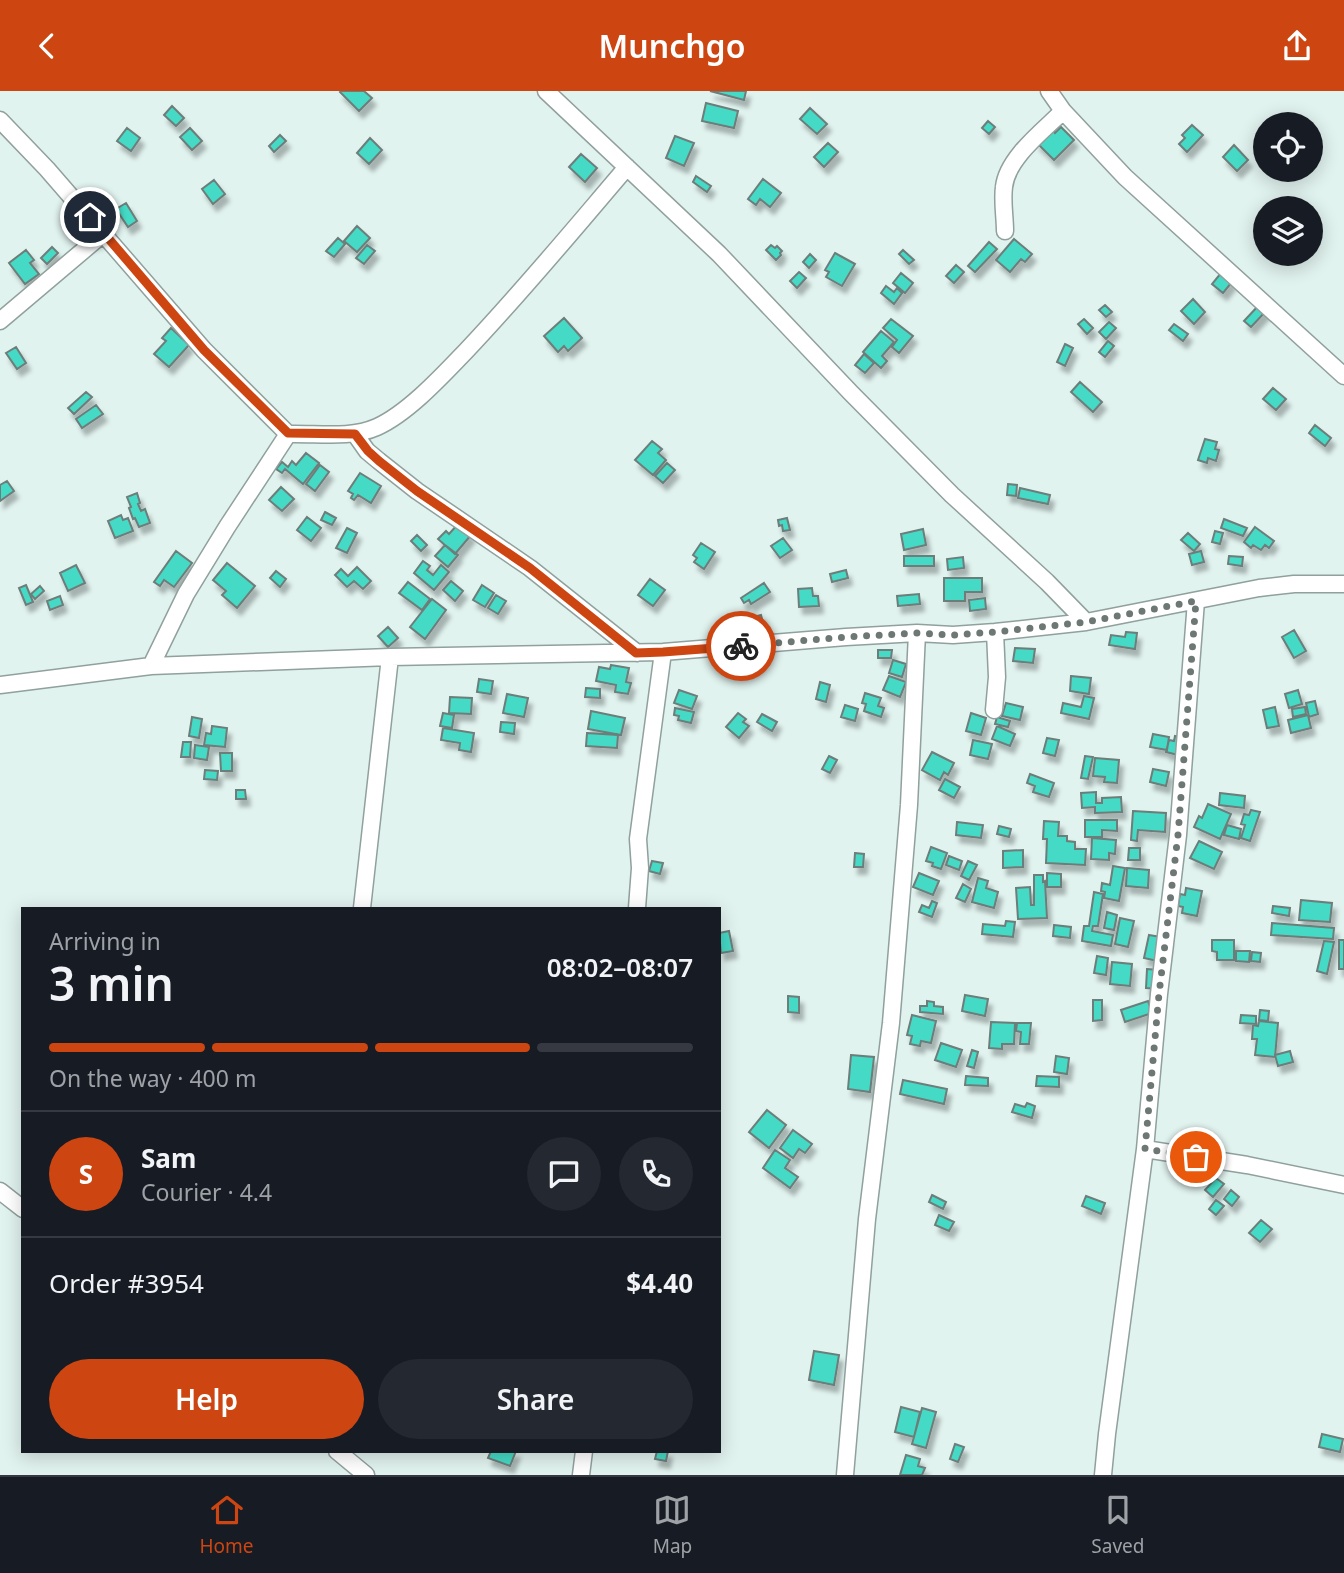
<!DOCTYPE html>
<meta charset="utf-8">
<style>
body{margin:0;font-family:"Noto Sans",sans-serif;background:#242831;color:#f1f3f6;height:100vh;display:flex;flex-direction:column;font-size:26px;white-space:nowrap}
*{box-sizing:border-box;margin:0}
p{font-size:23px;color:#9ea1a6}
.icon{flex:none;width:38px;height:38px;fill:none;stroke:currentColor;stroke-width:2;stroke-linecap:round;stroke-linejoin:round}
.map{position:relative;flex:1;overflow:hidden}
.details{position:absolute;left:21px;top:816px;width:700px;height:546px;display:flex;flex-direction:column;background:#171b24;border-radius:0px;box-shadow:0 4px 18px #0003}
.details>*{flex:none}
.buttons{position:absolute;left:1253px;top:21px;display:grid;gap:14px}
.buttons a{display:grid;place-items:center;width:70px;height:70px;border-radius:50%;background:#171b24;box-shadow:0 4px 18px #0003;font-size:35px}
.pin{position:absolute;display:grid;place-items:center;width:60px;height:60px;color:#fff;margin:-30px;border:4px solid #fff;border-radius:50%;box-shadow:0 2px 7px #0007}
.courier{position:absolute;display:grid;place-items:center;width:70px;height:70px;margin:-35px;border:5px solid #cd4612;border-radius:50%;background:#fff;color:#222;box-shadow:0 2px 9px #0007}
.overview em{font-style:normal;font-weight:600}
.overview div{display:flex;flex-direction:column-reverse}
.overview{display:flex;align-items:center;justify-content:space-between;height:119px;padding:0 28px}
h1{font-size:46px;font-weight:600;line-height:52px}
.bar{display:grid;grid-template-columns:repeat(4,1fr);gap:10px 7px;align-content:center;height:84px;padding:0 28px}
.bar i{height:9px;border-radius:5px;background:#363941}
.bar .current{background:#cd4612}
.bar p{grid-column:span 4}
.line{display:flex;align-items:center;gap:18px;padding:0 28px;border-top:2px solid #363941}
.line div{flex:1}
.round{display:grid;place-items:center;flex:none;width:74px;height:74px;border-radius:37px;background:#242831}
.cta{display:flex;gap:14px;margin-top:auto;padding:14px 28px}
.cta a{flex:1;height:80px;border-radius:42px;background:#cd4612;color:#fff;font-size:28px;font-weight:600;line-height:80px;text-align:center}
.cta a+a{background:#242831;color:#f1f3f6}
header{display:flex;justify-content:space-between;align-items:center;height:91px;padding:0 28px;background:#cd4612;color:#fff;font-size:32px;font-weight:600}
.tabs{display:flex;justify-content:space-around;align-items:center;height:98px;border-top:2px solid #363941;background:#171b24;font-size:19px;color:#9ea1a6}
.tabs a{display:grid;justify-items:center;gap:4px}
.tabs .current{color:#cd4612}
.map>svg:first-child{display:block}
.building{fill:#45dac5;stroke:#6d7d7a;stroke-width:2;filter:url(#shadow)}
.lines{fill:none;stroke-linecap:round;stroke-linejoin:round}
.minor-casing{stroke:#90a09d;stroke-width:19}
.minor{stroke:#fff;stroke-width:16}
.done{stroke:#6d7875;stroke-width:7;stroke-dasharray:0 12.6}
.route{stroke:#cd4612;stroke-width:9}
</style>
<header><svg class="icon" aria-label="back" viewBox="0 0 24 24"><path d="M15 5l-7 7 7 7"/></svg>Munchgo<svg class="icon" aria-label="share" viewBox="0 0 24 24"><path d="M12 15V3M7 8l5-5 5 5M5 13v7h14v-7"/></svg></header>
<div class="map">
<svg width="1344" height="1384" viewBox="0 0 1344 1384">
<defs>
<filter id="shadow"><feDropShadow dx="4" dy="7" stdDeviation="2" flood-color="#0004"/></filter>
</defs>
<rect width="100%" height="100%" fill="#e1f3ef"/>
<path class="building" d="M341,0H364L372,7L359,20L340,1Z
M710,0H746L744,9Z
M706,12L738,20L734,37L702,30Z
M172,15L184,27L176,35L164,24Z
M810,17L827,33L817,43L800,28Z
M988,30L995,36L989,43L982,37Z
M1192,34L1203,44L1187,61L1179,53L1185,47L1182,44Z
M1061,36L1074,49L1054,69L1036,51L1051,37L1055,42Z
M127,37L140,47L131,60L117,50Z
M190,37L202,50L192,59L180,46Z
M280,44L286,50L274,61L269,55Z
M675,45L694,52L684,75L666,67Z
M370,47L382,59L369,73L357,62Z
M828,52L838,61L824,76L814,66Z
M1234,54L1248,69L1237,80L1223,66Z
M581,63L597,77L585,91L569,76Z
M696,85L711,95L707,101L693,91Z
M763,88L781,102L770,116L760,108L756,114L748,108Z
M214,89L225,103L213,113L202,98Z
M126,112L137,130L128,136L116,118Z
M357,135L370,147L357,161L344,150Z
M338,147L345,153L334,166L326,160Z
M1014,148L1032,163L1025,171L1021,168L1010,181L996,169Z
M989,151L997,158L975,181L968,175Z
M367,154L375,160L364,173L356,167Z
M771,154L775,157L777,155L782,160L780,162L781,164L776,169L766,159Z
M52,156L58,162L47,173L41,167Z
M26,159L34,169L30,172L39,183L25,193L9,172Z
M903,159L914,169L909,173L899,163Z
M835,162L855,173L842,195L826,186L829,181L825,179Z
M810,163L816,169L809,177L803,171Z
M956,174L964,181L954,192L946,185Z
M799,181L806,187L797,197L790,190Z
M901,182L913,192L905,202L893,192Z
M1221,182L1232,191L1223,202L1212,193Z
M886,195L894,201L897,197L902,202L894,213L881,202Z
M1193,208L1205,221L1194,233L1181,220Z
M1105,214L1112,221L1106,226L1099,219Z
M1259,214L1266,220L1251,236L1244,230Z
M564,227L582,247L568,260L564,255L558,261L544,245Z
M891,228L913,245L899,262L892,256L897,249L883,237Z
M1084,228L1093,237L1087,243L1078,233Z
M1109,231L1116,237L1106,248L1099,241Z
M1174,233L1188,243L1183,250L1169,239Z
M171,237L189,254L169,276L154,263L166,250L162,247Z
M881,240L894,251L882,265L887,270L881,277L863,261Z
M1108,250L1114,255L1105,266L1099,261Z
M1065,253L1073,257L1065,275L1057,271Z
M16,256L26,272L17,278L6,262Z
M864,263L874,272L865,282L855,274Z
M1080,291L1102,311L1093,321L1071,301Z
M1273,297L1286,308L1276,319L1263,308Z
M86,301L92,306L74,323L68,317Z
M96,314L103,323L82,337L76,328Z
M1315,334L1331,347L1325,355L1309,342Z
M1205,348L1217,351L1215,358L1219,359L1216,370L1208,367L1207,372L1198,369Z
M652,350L662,358L658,362L666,369L653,384L635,369Z
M306,362L319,372L303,393L285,378L282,382L276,378L282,371L288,376L292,370L296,374Z
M667,372L675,379L663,392L655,385Z
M320,374L329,381L315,400L306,393Z
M360,382L381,395L371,412L358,404L354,409L351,407L353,403L348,400Z
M7,390L14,400L0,410V394Z
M1008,393L1017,394L1016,405L1007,404Z
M281,396L294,408L282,420L269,409Z
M1020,397L1050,404L1048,413L1018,407Z
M137,402L140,412L138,413L141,420L145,418L150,432L139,436L135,427L133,428L129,417L131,416L127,406Z
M325,421L336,427L332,434L321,429Z
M121,424L123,429L128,427L133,440L115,447L108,430Z
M307,426L321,437L311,450L297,439Z
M787,427L790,439L783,440L782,434L779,435L778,429Z
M1224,428L1247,437L1243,445L1221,437Z
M458,433L471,444L455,463L438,448L446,440L449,443Z
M1255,436L1274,450L1269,457L1265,454L1261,459L1253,454L1251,457L1244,451Z
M347,437L357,442L347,462L336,457Z
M923,438L926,454L904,459L901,443Z
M1215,440L1223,442L1220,453L1212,451Z
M1188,442L1200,453L1194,460L1181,449Z
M417,444L427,454L421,460L411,450Z
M783,447L792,459L780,467L771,455Z
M701,452L715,461L704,478L694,471L697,467L693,464Z
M445,454L458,464L448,476L435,465Z
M176,460L192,472L174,496L164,489L160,495L154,491Z
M1201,460L1204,471L1192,474L1189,463Z
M904,465H934V475H904Z
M1229,465L1243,466L1242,475L1228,473Z
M963,466L964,477L948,479L947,468Z
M423,470L430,475L427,479L433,484L441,474L449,481L434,499L414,482Z
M227,472L255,495L237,517L222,504L226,500L213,489Z
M76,474L85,492L68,500L60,482Z
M357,476L371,490L363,498L354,490L347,496L335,484L341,478L348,485Z
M846,479L848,487L832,491L830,483Z
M276,480L286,488L280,496L270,487Z
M944,487H982V501H965V510H944Z
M650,488L665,499L653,515L638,504Z
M451,490L463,500L455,510L443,499Z
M408,491L430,508L422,519L399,502Z
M764,492L770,501L751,513L749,509L744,512L741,507Z
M26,494L33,511L26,514L19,497Z
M482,494L494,502L485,516L473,509Z
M40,495L44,500L35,508L31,503Z
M812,497L813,505H818L819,515L799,516L798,498Z
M919,503L920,513L898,515L897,505Z
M496,504L506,510L498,523L488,517Z
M60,505L63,514L50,519L47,510Z
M985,507L986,518L970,520L969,509Z
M432,508L446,519L425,548L410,536Z
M761,524L764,535L748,539L746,528Z
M388,536L398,547L388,556L378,545Z
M1294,539L1306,560L1294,567L1282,546Z
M1126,541L1137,542L1135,558L1109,554L1111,544L1125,546Z
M1015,557L1035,558L1033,572L1013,570Z
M878,559H892L891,567H878Z
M893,569L906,573L902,586L889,582Z
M611,574L629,577L626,591L631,592L628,603L615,601L616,594L596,590L599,576L610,578Z
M889,585L906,591L900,606L883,599Z
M1071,585L1091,587L1089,603L1070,600Z
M479,588L493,590L491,603L477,601Z
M820,591L830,594L826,611L816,608Z
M586,597L600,598V607L585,606Z
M679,599L697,605L692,618L674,612Z
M1298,599L1302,613L1289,617L1285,603Z
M865,602L881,607L878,615L884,617L881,626L864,620L866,613L862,612Z
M507,603L528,607L524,626L503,622Z
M1084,605L1094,607L1089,628L1061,622L1063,612L1081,616Z
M450,606L472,607L471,623L449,622Z
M1315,610L1318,623L1309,626L1306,612Z
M1006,612L1023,616L1020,629L1002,625Z
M845,614L858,618L855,630L841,626Z
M1275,616L1279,635L1267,637L1263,619Z
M1305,616L1306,623L1293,626L1292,618Z
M675,617L694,621L691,632L678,629L679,625L674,624Z
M591,620L625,627L621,644L588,638Z
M443,622L454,624L452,637L440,635Z
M738,622L746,628L743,631L749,635L739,647L726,636Z
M971,622L986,627L981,644L966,640Z
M762,623L777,631L772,640L757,631Z
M1308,624L1311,637L1291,642L1288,629Z
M192,626L202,628L199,647L189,645Z
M997,626L1010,630L1008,636L995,633Z
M501,631L515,632L514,643L500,641Z
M212,635L227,637L225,656L204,654L206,642L211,643Z
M997,635L1015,643L1010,655L992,648Z
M443,637L474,642L471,661L459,659L460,652L441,649Z
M587,642L618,644L617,657L586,655Z
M1153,643L1169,646L1167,659L1150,656Z
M1175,645L1186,647L1182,665L1166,661L1169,649L1174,650Z
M1047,647L1059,649L1055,665L1043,662Z
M973,649L992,653L988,668L970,664Z
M183,651H191L190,666H181Z
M195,654L209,656L207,669L194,667Z
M932,661L954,672L948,684L944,681L940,689L922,679Z
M220,662H232V680H221Z
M829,665L837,669L830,682L822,678Z
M1085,665L1093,666L1088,688L1081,687Z
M1095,667L1119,669L1117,692L1104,691L1105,686L1093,685Z
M1153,678L1169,681L1166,695L1150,691Z
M205,679L218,680L217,689L204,688Z
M1030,683L1054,692L1049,706L1033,701L1035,695L1027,692Z
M945,688L960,696L954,707L939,699Z
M236,699H245L246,708H236Z
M1096,701V712H1102V707L1121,706L1122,721L1095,722V716L1082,717L1081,702Z
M1220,702L1245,705L1244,717L1219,714Z
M1208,713L1231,723L1220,748L1194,736L1199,725L1202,727Z
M1251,719L1260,721L1250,750L1241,747L1245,734L1241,733L1244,723L1249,724Z
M1133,720L1166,722L1165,741L1138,739L1137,750L1131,749Z
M1085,729H1117V740L1102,739V746H1085Z
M1044,730L1059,731L1058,745H1067V750L1075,751V758H1086L1085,774L1046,772L1047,748H1043Z
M957,731L983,734L981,747L956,744Z
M1227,734L1241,738L1239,748L1224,744Z
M999,735L1011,738L1009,746L997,743Z
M1092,747L1116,749L1115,763L1109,762V769L1091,768Z
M1199,750L1222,761L1214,778L1190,767Z
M931,756L947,762L941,778L932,775L933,772L926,770Z
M1129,757H1140V769H1128Z
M1023,759V776L1003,777V760Z
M855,762L864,763L863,776H854Z
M949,765L962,770L959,779L946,774Z
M652,770L663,772L660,783L649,780Z
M968,770L977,774L969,789L961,785Z
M1113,775L1125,777L1119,810L1104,807L1105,801L1101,800L1102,792L1110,794Z
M1127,777L1149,779L1148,797L1126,795Z
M919,782L939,790L933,804L913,796Z
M1047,782L1061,783V796H1047Z
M1034,784H1043V791L1045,790L1047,827L1018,828L1016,797L1030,796L1031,814H1034Z
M978,787L988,790L986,797L998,801L994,817L972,811Z
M963,793L971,798L965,811L956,807Z
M1186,797L1202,800L1197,825L1182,822L1183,816L1178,815L1180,803L1185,804Z
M1094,801L1103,803L1098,835H1093L1092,840L1113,844L1111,855L1082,850L1084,835H1089Z
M1301,809L1332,812L1330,831L1299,829Z
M932,810L937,812L932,826L919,821L922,814L929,817Z
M1273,815L1290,817L1289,825L1272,822Z
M1107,821L1117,824L1114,839L1104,837Z
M1120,827L1134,830L1128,856L1115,853Z
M1006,830L1015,831L1013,846L982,843L983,833L1005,835Z
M1272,832L1334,837L1333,848L1271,844Z
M1054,834L1071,836L1070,847L1053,845Z
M729,840L733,860L721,862L719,842Z
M1149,844L1167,847L1162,871L1144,867Z
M1212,849H1234V869H1217V861L1212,860Z
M1339,849H1344V878H1339Z
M1324,850L1334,851L1327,883L1317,880Z
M1236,860H1250L1249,871L1236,870Z
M1252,861L1261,862L1260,871L1251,870Z
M1097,865L1108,867L1106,884L1094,882Z
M1112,871L1132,873L1130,895L1110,893Z
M1147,878L1159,879L1158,898L1146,897Z
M965,904L988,908L985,925L962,920Z
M788,905L799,906V922L788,921Z
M1093,909H1102V929L1093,930Z
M927,910L934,911V915L943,916V923L920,921V915H927Z
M1148,910L1152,922L1125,931L1121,919Z
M1260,919L1269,920L1268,930L1259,929Z
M912,924L936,930L931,952L921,950L920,955L910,953L912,945L907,944Z
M1241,924L1256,925V933L1240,932Z
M1259,930L1278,932L1275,966L1255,964L1257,948H1252L1253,934L1258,935Z
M991,931L1015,932L1014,953H1002V958L989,957Z
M1017,932H1031L1029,953H1020L1021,941L1016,940Z
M941,952L962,959L956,976L935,969Z
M972,959L978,961L974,977L967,975Z
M1290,960L1293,971L1278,975L1275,964Z
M851,964L874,966L870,1001L848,998Z
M1056,965L1069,967L1067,983L1054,981Z
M966,985L988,987V995L965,994Z
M1037,985L1059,986V996L1036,995Z
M903,989L947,998L944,1013L900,1003Z
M1027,1012L1035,1015L1032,1027L1012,1021L1015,1013L1025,1016Z
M767,1019L786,1034L769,1057L749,1041Z
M793,1039L812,1053L805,1062L799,1058L793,1067L780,1057Z
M775,1059L790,1069L785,1077L798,1086L790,1097L763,1077Z
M1216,1087L1224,1093L1213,1106L1205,1099Z
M1231,1099L1239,1106L1232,1115L1224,1108Z
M932,1104L946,1111L943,1118L929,1111Z
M1086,1105L1105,1112L1101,1123L1082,1115Z
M1216,1109L1224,1115L1216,1124L1209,1118Z
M939,1124L954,1131L949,1140L935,1134Z
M1261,1129L1272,1138L1260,1151L1249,1142Z
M814,1260L839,1264L834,1294L809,1289Z
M901,1316L920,1321L914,1346L895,1341Z
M922,1317L936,1321L926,1357L912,1353Z
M1322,1343L1343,1348L1340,1361L1319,1356Z
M955,1353L964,1356L958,1371L950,1368Z
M491,1360H516L510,1375L488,1367Z
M657,1360H668L666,1370L655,1368Z
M906,1364L920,1368L918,1375L925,1377L922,1384H900Z"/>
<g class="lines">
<defs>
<path id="minor" d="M546,0L719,163L851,302L952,404L1047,491L1086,531
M1049,0L1063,20L1125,86L1344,285
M0,29L47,78L204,259L288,343C317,342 350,348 377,336C408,322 442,285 466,260C522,201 574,138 627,76
M1005,140C1005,126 1002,110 1004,96C1007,67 1043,40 1063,20
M0,230L104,142
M355,343L367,360L379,370L417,400L530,477L637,562
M151,575L186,503L227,436L288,343
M0,594L151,575L390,566L663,561L846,546L917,542L953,544L995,541L1086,531L1259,497L1294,493H1344
M994,619L997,586L995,541
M362,817L390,566
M637,817L640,777L638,748L663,561
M1145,1058L1247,1074L1344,1094
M0,1100L23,1118
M337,1360L366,1384
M581,1384L584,1360
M845,1384L867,1128L891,932L909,714L917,542
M1103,1384L1107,1343L1145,1058L1159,903L1178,744L1196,510"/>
</defs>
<use href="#minor" class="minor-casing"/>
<use href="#minor" class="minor"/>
</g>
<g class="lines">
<path class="done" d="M741,555L846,546L917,542L953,544L995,541L1086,531L1196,510L1178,744L1159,903L1145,1058L1196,1066"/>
<path class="route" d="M90,126L204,259L288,342L355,343L368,360L379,370L417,400L530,477L636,562L663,561L741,555"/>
</g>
</svg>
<div class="buttons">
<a><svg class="icon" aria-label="locate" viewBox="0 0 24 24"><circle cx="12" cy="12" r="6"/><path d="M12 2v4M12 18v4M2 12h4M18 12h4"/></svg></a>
<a><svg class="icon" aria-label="layers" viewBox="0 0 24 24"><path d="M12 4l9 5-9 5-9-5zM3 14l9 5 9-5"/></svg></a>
</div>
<div class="pin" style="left:1196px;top:1066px;background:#ea580c"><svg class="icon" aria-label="bag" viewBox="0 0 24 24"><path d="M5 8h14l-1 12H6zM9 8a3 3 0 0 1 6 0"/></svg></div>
<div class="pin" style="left:90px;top:126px;background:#1f2937"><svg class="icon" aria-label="home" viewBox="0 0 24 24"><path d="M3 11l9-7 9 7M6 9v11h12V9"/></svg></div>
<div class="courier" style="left:741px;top:555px"><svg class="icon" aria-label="bike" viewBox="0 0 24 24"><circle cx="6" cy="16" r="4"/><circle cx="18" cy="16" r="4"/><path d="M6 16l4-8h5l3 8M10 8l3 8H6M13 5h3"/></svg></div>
<section class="details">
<div class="overview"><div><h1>3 min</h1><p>Arriving in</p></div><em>08:02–08:07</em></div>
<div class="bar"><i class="current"></i><i class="current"></i><i class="current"></i><i></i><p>On the way · 400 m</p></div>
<div class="line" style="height:126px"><b class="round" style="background:#cd4612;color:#fff">S</b><div><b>Sam</b><p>Courier · 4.4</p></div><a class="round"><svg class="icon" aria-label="chat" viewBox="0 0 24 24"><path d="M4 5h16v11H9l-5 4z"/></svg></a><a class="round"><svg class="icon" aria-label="phone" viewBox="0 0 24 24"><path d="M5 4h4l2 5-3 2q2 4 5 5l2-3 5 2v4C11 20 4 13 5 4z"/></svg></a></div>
<div class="line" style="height:91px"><div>Order #3954</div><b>$4.40</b></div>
<div class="cta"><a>Help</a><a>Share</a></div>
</section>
</div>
<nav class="tabs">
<a class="current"><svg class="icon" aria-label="home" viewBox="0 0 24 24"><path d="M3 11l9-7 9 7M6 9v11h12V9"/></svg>Home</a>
<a><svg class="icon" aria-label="map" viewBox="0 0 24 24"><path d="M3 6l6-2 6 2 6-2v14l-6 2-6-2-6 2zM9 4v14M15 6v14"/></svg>Map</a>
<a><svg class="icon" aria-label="saved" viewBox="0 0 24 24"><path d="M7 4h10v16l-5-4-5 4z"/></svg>Saved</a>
</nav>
